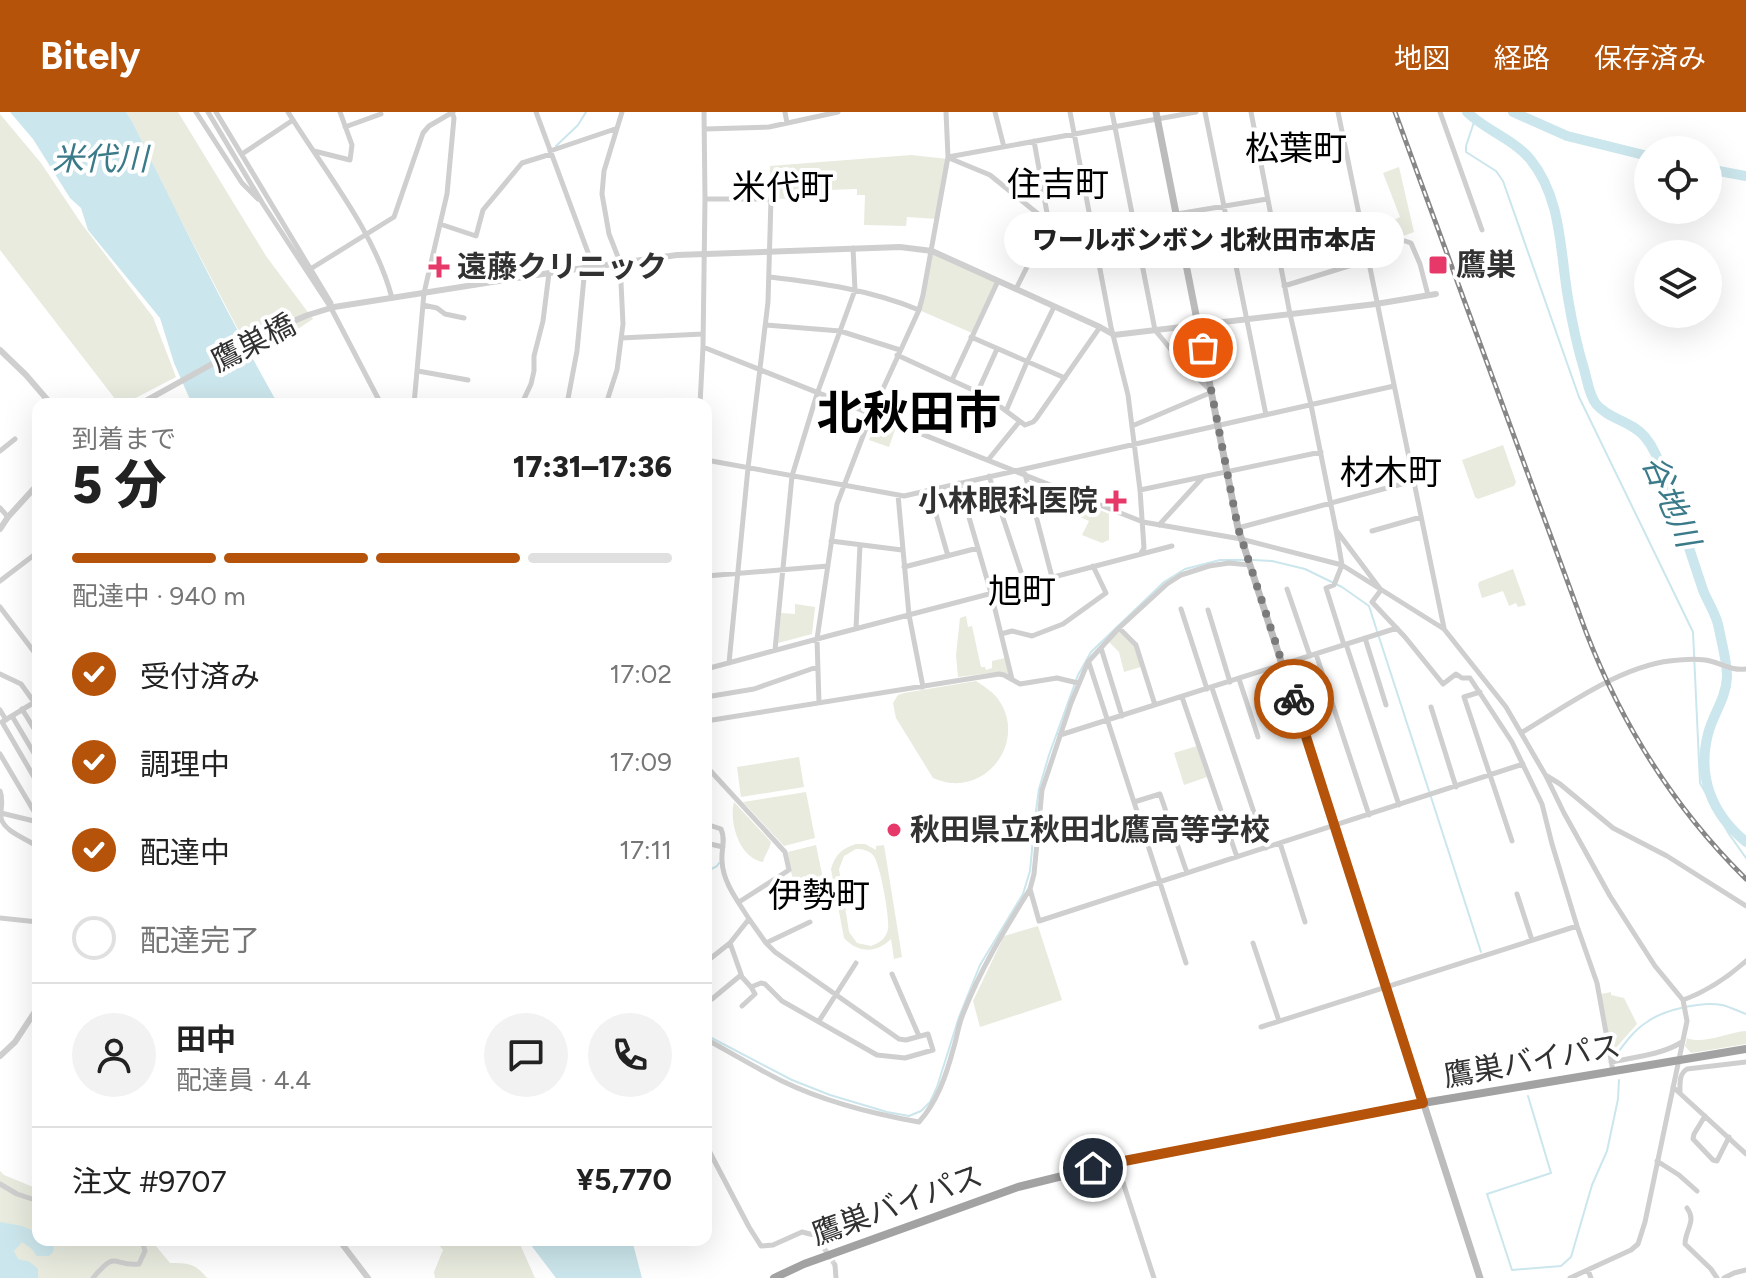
<!DOCTYPE html>
<html lang="ja">
<meta charset="utf-8">
<style>
body{margin:0;font-family:Figtree,"Noto Sans JP",sans-serif;background:#f2f2f2;color:#222;height:100vh;display:flex;flex-direction:column;font-size:30px;white-space:nowrap}
*{box-sizing:border-box;margin:0}
p{font-size:26px;color:#767676}
.icon{flex:none;width:44px;height:44px;fill:none;stroke:currentColor;stroke-width:2;stroke-linecap:round;stroke-linejoin:round}
.map{position:relative;flex:1;overflow:hidden}
.side{position:absolute;left:32px;top:286px;width:680px;height:848px;display:flex;flex-direction:column;background:#fff;border-radius:16px;box-shadow:0 8px 32px #0002}
.side>*{flex:none}
.controls{position:absolute;left:1634px;top:24px;display:grid;gap:16px}
.controls a{display:grid;place-items:center;width:88px;height:88px;border-radius:50%;background:#fff;box-shadow:0 8px 32px #0002;font-size:40px}
.pin{position:absolute;display:grid;place-items:center;width:68px;height:68px;color:#fff;margin:-34px;border:4px solid #fff;border-radius:50%;box-shadow:0 2px 8px #0007}
.courier{position:absolute;display:grid;place-items:center;width:80px;height:80px;margin:-40px;border:6px solid #b45309;border-radius:50%;background:#fff;color:#222;box-shadow:0 2px 10px #0007}
.bubble{position:absolute;height:56px;border-radius:28px;background:#fff;box-shadow:0 8px 32px #0002;font-size:26px;font-weight:800;line-height:56px;text-align:center}
.overview em{font-style:normal;font-weight:800}
.overview div{display:flex;flex-direction:column-reverse}
.overview{display:flex;align-items:center;justify-content:space-between;height:136px;padding:0 40px}
h1{font-size:52px;font-weight:800;line-height:60px}
.bar{display:grid;grid-template-columns:repeat(4,1fr);gap:12px 8px;align-content:center;height:96px;padding:0 40px}
.bar i{height:10px;border-radius:6px;background:#e0e0e0}
.bar .on{background:#b45309}
.bar p{grid-column:span 4}
.line{display:flex;align-items:center;gap:20px;padding:0 40px;border-top:2px solid #e0e0e0}
.line div{flex:1}
.round{display:grid;place-items:center;flex:none;width:84px;height:84px;border-radius:42px;background:#f2f2f2}
ol{padding:0 40px;list-style:none}
li{display:flex;align-items:center;gap:24px;height:88px}
li p{margin-inline-start:auto}
li .icon{padding:8px;border-radius:50%;background:#b45309;color:#fff;stroke-width:4}
li:last-child{color:#767676}
li i{width:44px;height:44px;border:4px solid #e0e0e0;border-radius:50%}
header{display:flex;align-items:center;gap:48px;box-sizing:border-box;height:112px;padding:0 40px;background:#b45309;color:#fff}
header strong{font-size:38px}
nav{display:flex;gap:44px;margin-inline-start:auto;font-size:28px}
.map>svg:first-child{display:block}
.green{fill:#e8ebde;fill-rule:evenodd}
.water{fill:#cbe6ec}
.lines{fill:none;stroke-linecap:round;stroke-linejoin:round}
.stream{stroke:#cbe6ec;stroke-width:2}
.river{stroke:#cbe6ec;stroke-width:10}
.minor-tunnel{stroke:#d6d6d6;stroke-width:5;stroke-dasharray:5 2.5;stroke-linecap:butt}
.minor{stroke:#cfcfcf;stroke-width:5}
.tertiary{stroke:#cfcfcf;stroke-width:6}
.secondary{stroke:#bcbcbc;stroke-width:7}
.trunk{stroke:#a2a2a2;stroke-width:8}
.rail-casing{stroke:#878787;stroke-width:5}
.rail{stroke:#fff;stroke-width:2;stroke-dasharray:6;stroke-linecap:butt}
.done{stroke:#7a7a7a;stroke-width:8;stroke-dasharray:0 14.4}
.route{stroke:#b45309;stroke-width:10}
.poi-dot{fill:#e63869;stroke:#fff;stroke-width:3}
.labels{text-anchor:middle;stroke-width:8;stroke-linejoin:round;paint-order:stroke}
.poi-label{font-size:30px;font-weight:bold;fill:#323232;stroke:#fff;text-anchor:start}
.street-label{font-size:30px;fill:#323232;stroke:#fff}
.water-label{font-size:32px;font-style:italic;fill:#3a7a89;stroke:#fff}
.quarter-label{font-size:34px;fill:#000;stroke:#fff}
.town-label{font-size:46px;font-weight:bold;fill:#000;stroke:#fff}
</style>
<header>
<strong>Bitely</strong>
<nav><a>地図</a><a>経路</a><a>保存済み</a></nav>
</header>
<div class="map">
<svg width="1746" height="1166" viewBox="0 0 1746 1166">
<rect width="100%" height="100%" fill="#fff"/>
<path class="green" d="M126,0H178L266,144L313,207L253,246L174,95L132,9Z
M0,2L41,51L81,111L153,205L176,265L124,292H119L0,138Z
M911,43L948,47L938,107L907,105L906,114L864,113L865,83H857V77L828,78L827,86L771,87L770,54Z
M1399,55L1414,120L1398,126L1392,109L1400,105L1383,61Z
M932,139L998,169L972,221L919,198Z
M878,308L896,315L889,335L869,328Z
M1503,333L1516,370L1514,374L1478,387L1475,385L1462,348Z
M1080,389L1109,402V428L1102,431L1082,423L1089,409L1074,402Z
M1513,457L1526,493L1518,495L1516,491L1509,494L1503,479L1482,486L1478,473L1479,470Z
M795,492L815,495L812,522L778,531L781,501L795,502Z
M966,504L968,515L972,514L981,555H985L986,558L992,556V549L1005,546L1009,564L998,560L958,565L956,543L960,506Z
M1119,519L1134,534L1141,555L1124,560L1119,540L1109,530Z
M976,569C985,575 995,581 1000,590C1023,626 994,674 952,671C946,671 939,668 933,666L896,606L893,591L898,583L904,581Z
M1197,634L1207,665L1184,673L1174,641Z
M799,645L804,675L741,685L737,655Z
M806,680L815,726L784,734L743,690Z
M734,690L771,730C770,737 765,742 763,750C739,746 729,710 734,690Z
M856,732H865L876,738V734L884,733L902,845L894,847L891,827C876,842 858,841 844,826L831,757C835,743 842,736 856,732ZM856,737C863,737 868,738 873,743C880,750 890,807 888,817C886,827 879,831 871,834L857,831L849,820L839,757L844,744Z
M816,733L828,791L801,793L791,760L788,740Z
M1038,814L1062,888L980,915L973,889L1004,824Z
M1611,880V883L1624,886L1637,912L1614,938L1610,936L1601,882Z
M1746,919V932L1691,941L1685,934L1687,926C1702,933 1729,920 1746,919Z
M0,1059L4,1063L38,1077V1128H151L170,1151C188,1151 195,1151 207,1166H0Z
M435,1128H518L535,1166H435L434,1160L443,1138Z"/>
<path class="water" d="M10,0H126L132,9C179,105 226,200 278,292H192L174,251L160,206L88,118L81,96L70,86L33,27Z
M0,1110L22,1114L38,1121V1128H48L54,1135L53,1140L49,1144H37L32,1137L22,1130L14,1139L18,1147L30,1150L38,1157V1166H0Z
M527,1128H632L642,1166H556Z"/>
<g class="lines">
<path class="stream" d="M1475,7L1466,34V40L1496,59L1503,69L1579,285L1693,520L1700,671L1729,722L1746,746
M556,34L578,13L586,0
M1253,448L1272,449L1305,457L1342,475L1369,494L1377,519
M1379,525L1429,679
M1431,685L1481,840
M706,760L717,754L719,751
M706,923L792,968L830,983L887,1000L909,1004L921,999L930,990L937,975L959,905L980,853L1023,782L1030,759L1035,706L1039,677L1049,643L1078,563L1091,540L1164,470L1185,457L1220,448H1247
M1616,943C1625,931 1634,918 1647,910C1663,898 1702,889 1722,893C1730,895 1738,899 1746,902
M1528,984L1551,1061L1487,1082L1512,1158L1561,1154L1571,1145L1592,1073L1607,1039L1618,987L1619,968"/>
<path class="river" d="M1467,0C1485,18 1513,27 1530,47C1562,86 1560,140 1568,186C1572,210 1577,234 1584,257C1587,267 1589,283 1596,292C1608,307 1632,309 1645,325C1656,338 1660,354 1666,369C1679,405 1691,442 1703,478C1708,491 1717,503 1719,517C1722,532 1727,550 1727,565C1726,587 1713,602 1708,622C1697,665 1712,702 1746,730
M1513,0L1567,24L1648,44
M1708,57L1746,64"/>
<path class="minor-tunnel" d="M820,1130L835,1153"/>
<path class="minor" d="M196,0L242,71L258,87
M208,0L263,92L331,196L381,292
M216,0L331,191
M288,0C325,60 374,118 392,186
M536,0L593,154
M785,0L787,11
M995,0L1004,35
M1070,0L1111,215L1128,283L1140,378L1144,436L1141,441
M1112,0L1155,218L1182,251L1212,280L1132,314
M1205,0L1266,303
M1251,0L1290,202L1311,293L1336,418L1342,453L1334,473L1326,476L1344,533
M1338,0L1444,516
M1440,0L1482,118
M345,15L381,2
M705,17L769,15L838,0
M1034,29L1051,123
M314,39L350,48L352,33L340,0
M550,39L615,17
M242,42L293,8
M948,45L1196,0
M949,46L990,63L1048,110
M705,87H771L768,190L748,356L729,551
M440,112L476,124L483,98L522,51L551,42
M1366,136L1402,128L1411,131L1420,152L1428,183
M312,156L394,105L423,21L429,14L453,0
M770,165C821,171 871,178 919,198
M1284,174L1368,148
M1016,177L1033,143L1051,123L1267,87
M423,193L437,196L445,202L464,206
M766,213L840,219L900,238
M971,225L1065,266
M621,226L703,222
M703,235L1143,410L1241,427L1342,453L1444,517L1506,595L1546,664L1564,701L1610,784L1655,854L1683,888L1687,909L1645,1110L1638,1132L1631,1138L1570,1166
M897,243L986,284L1025,313L1033,310L1036,307L1100,215
M418,259L468,268
M952,268L998,169
M978,279L997,237
M414,289L433,292
M523,289L531,272L534,259V244L543,209L549,161
M414,292L424,181L447,82L454,6L452,0
M567,292L577,239L585,155
M606,292L617,258L623,212L620,150L609,122L602,82L604,59L622,0
M700,292L703,235L705,87L704,0
M1006,299L1027,250L1054,195
M0,339L15,327
M706,348L904,384L1394,274
M988,348L1019,310
M1025,362L1052,465
M989,364L1025,472
M959,371L991,481L1012,567
M929,378L948,444
M1140,378L1321,340
M898,383L909,503L923,575
M0,396L8,405
M1159,413L1203,365
M1238,416L1413,369
M1336,418L1381,478L1372,490L1405,525L1443,572L1456,562L1462,566H1470L1512,630L1542,692L1552,732L1577,814L1597,871L1613,959
M1372,419L1421,405
M831,429L902,438
M904,455L978,436
M706,464L828,454
M0,469L38,440
M1287,477L1310,544
M0,495L38,545
M1181,497L1207,577
M1208,498L1230,570
M856,516L860,433
M1119,516L1136,533L1155,593
M1001,522L1012,519L1032,524L1063,512L1106,481L1093,454
M1365,526L1386,593
M1346,532L1399,693
M1101,536L1122,604
M775,538L792,364L817,282L855,178L853,136
M1316,542L1369,703
M1089,551L1186,851
M706,557L832,523L1172,434
M0,562L21,572L34,590
M1239,567L1258,625
M1212,576L1266,736
M1480,580L1464,585L1512,729
M706,585L754,577L817,555
M1182,585L1237,745
M819,591L817,527L837,392L871,303L919,198L923,183L948,45L946,0
M1431,595L1456,675
M22,597L38,623
M0,598L6,608
M12,604L38,648
M706,609L999,562L1004,563L1020,572L1057,566L1078,571
M2,610L38,672
M2,610L38,588
M1521,621C1568,593 1624,551 1679,548C1689,547 1700,546 1710,549C1723,552 1732,559 1746,557
M1060,623L1397,516
M0,642L35,701
M706,654L785,740L789,758L739,790
M1547,664L1560,672L1613,716L1667,744L1746,794
M0,679C4,689 0,696 1,706C4,720 28,727 38,735
M1134,690L1160,682L1187,761
M1,701L38,710
M706,712L721,717C726,728 721,737 722,749C723,771 738,789 749,807
M706,731L723,735
M1280,731L1305,810
M1030,777L1039,809L1523,652
M1517,782L1532,828
M0,806L38,810
M766,831L810,810
M1253,831L1279,909
M706,850L730,831L749,807L766,831L775,840L899,927L906,928L928,922L933,938L905,946L877,943L782,889L765,872L761,871L751,875L742,865L730,831
M892,862L919,924
M712,887L741,863
M1683,888C1705,880 1728,865 1746,849
M742,894L755,882L751,875
M819,909L856,851
M1261,915L1577,814
M706,927C731,941 756,956 782,969C823,989 874,1002 919,1010C937,990 946,964 953,938C957,926 958,914 963,902C980,858 1005,817 1030,777L1034,762L1042,678L1071,591L1088,550L1119,516L1167,472L1181,463L1209,454L1229,451L1250,453
M1611,950C1635,945 1661,943 1682,930
M1673,975L1746,1042
M1680,980C1680,971 1679,962 1687,957L1746,950
M1705,1004L1694,1022L1693,1027L1713,1048L1717,1049L1729,1025
M706,1033L749,1115L761,1134L773,1133L802,1120L814,1123L820,1130
M1657,1049L1679,1063L1697,1079
M1119,1051V1058L1154,1166
M0,1072L17,1082L38,1089
M1687,1096C1697,1109 1685,1118 1685,1132L1711,1157L1717,1166
M835,1153L836,1166
M1588,1158L1591,1166
M93,1166C118,1136 112,1155 139,1152L145,1139L142,1128
M1724,1166L1734,1161L1746,1158"/>
<path class="tertiary" d="M0,238L26,263L51,292
M140,292L277,216L308,203L334,195L556,160L677,143L900,135L932,139L1100,215L1114,223L1376,192L1436,182
M0,417L8,405L38,372
M0,944L15,930L38,895
M339,1128L368,1166"/>
<path class="secondary" d="M1156,0L1238,416L1480,1166"/>
<path class="trunk" d="M774,1166L804,1152L1018,1075L1119,1050L1423,991L1746,937"/>
<defs>
<path id="rail" d="M1395,0L1586,520C1622,613 1675,697 1746,767"/>
</defs>
<use href="#rail" class="rail-casing"/>
<use href="#rail" class="rail"/>
</g>
<g class="lines">
<path class="done" d="M1203,236L1238,416L1294,587"/>
<path class="route" d="M1093,1056L1119,1050L1423,991L1294,587"/>
</g>
<g class="poi-dot">
<rect x="1428" y="143" width="20" height="20" rx="4"/>
<path d="M435 143h8v8h8v8h-8v8h-8v-8h-8v-8h8z"/>
<path d="M1112 377h8v8h8v8h-8v8h-8v-8h-8v-8h8z"/>
<circle cx="894" cy="718" r="8"/>
</g>
<g class="labels">
<g class="poi-label">
<text x="1456" y="163">鷹巣</text>
<text x="457" y="165">遠藤クリニック</text>
<text x="1098" y="399" text-anchor="end">小林眼科医院</text>
<text x="910" y="728">秋田県立秋田北鷹高等学校</text>
</g>
<g class="street-label">
<text transform="translate(253 231) rotate(-27)" y="10">鷹巣橋</text>
<text transform="translate(1532 949) rotate(-10)" y="10">鷹巣バイパス</text>
<text transform="translate(897 1093) rotate(-20)" y="10">鷹巣バイパス</text>
</g>
<g class="water-label">
<text x="100" y="58">米代川</text>
<text transform="translate(1671 389) rotate(67)" y="11">谷地川</text>
</g>
<g class="quarter-label">
<text x="1296" y="48">松葉町</text>
<text x="1058" y="84">住吉町</text>
<text x="783" y="87">米代町</text>
<text x="1391" y="372">材木町</text>
<text x="1022" y="491">旭町</text>
<text x="819" y="795">伊勢町</text>
</g>
<g class="town-label">
<text x="909" y="317">北秋田市</text>
</g>
</g>
</svg>
<div class="controls">
<a><svg class="icon" aria-label="locate" viewBox="0 0 24 24"><circle cx="12" cy="12" r="6"/><path d="M12 2v4M12 18v4M2 12h4M18 12h4"/></svg></a>
<a><svg class="icon" aria-label="layers" viewBox="0 0 24 24"><path d="M12 4l9 5-9 5-9-5zM3 14l9 5 9-5"/></svg></a>
</div>
<div class="pin" style="left:1203px;top:236px;background:#ea580c"><svg class="icon" aria-label="bag" viewBox="0 0 24 24"><path d="M5 8h14l-1 12H6zM9 8a3 3 0 0 1 6 0"/></svg></div>
<div class="pin" style="left:1093px;top:1056px;background:#1f2937"><svg class="icon" aria-label="home" viewBox="0 0 24 24"><path d="M3 11l9-7 9 7M6 9v11h12V9"/></svg></div>
<div class="courier" style="left:1294px;top:587px"><svg class="icon" aria-label="bike" viewBox="0 0 24 24"><circle cx="6" cy="16" r="4"/><circle cx="18" cy="16" r="4"/><path d="M6 16l4-8h5l3 8M10 8l3 8H6M13 5h3"/></svg></div>
<div class="bubble" style="left:1004px;top:100px;width:400px">ワールボンボン 北秋田市本店</div>
<section class="side">
<div class="overview"><div><h1>5 分</h1><p>到着まで</p></div><em>17:31–17:36</em></div>
<div class="bar"><i class="on"></i><i class="on"></i><i class="on"></i><i></i><p>配達中 · 940 m</p></div>
<ol>
<li><svg class="icon" aria-label="check" viewBox="0 0 24 24"><path d="M5 12l5 5 9-10"/></svg>受付済み<p>17:02</p></li>
<li><svg class="icon" aria-label="check" viewBox="0 0 24 24"><path d="M5 12l5 5 9-10"/></svg>調理中<p>17:09</p></li>
<li><svg class="icon" aria-label="check" viewBox="0 0 24 24"><path d="M5 12l5 5 9-10"/></svg>配達中<p>17:11</p></li>
<li><i></i>配達完了</li>
</ol>
<div class="line" style="height:144px"><a class="round"><svg class="icon" aria-label="person" viewBox="0 0 24 24"><circle cx="12" cy="8" r="4"/><path d="M4 21q1-7 8-7t8 7"/></svg></a><div><b>田中</b><p>配達員 · 4.4</p></div><a class="round"><svg class="icon" aria-label="chat" viewBox="0 0 24 24"><path d="M4 5h16v11H9l-5 4z"/></svg></a><a class="round"><svg class="icon" aria-label="phone" viewBox="0 0 24 24"><path d="M5 4h4l2 5-3 2q2 4 5 5l2-3 5 2v4C11 20 4 13 5 4z"/></svg></a></div>
<div class="line" style="height:104px"><div>注文 #9707</div><b>¥5,770</b></div>
</section>
</div>
